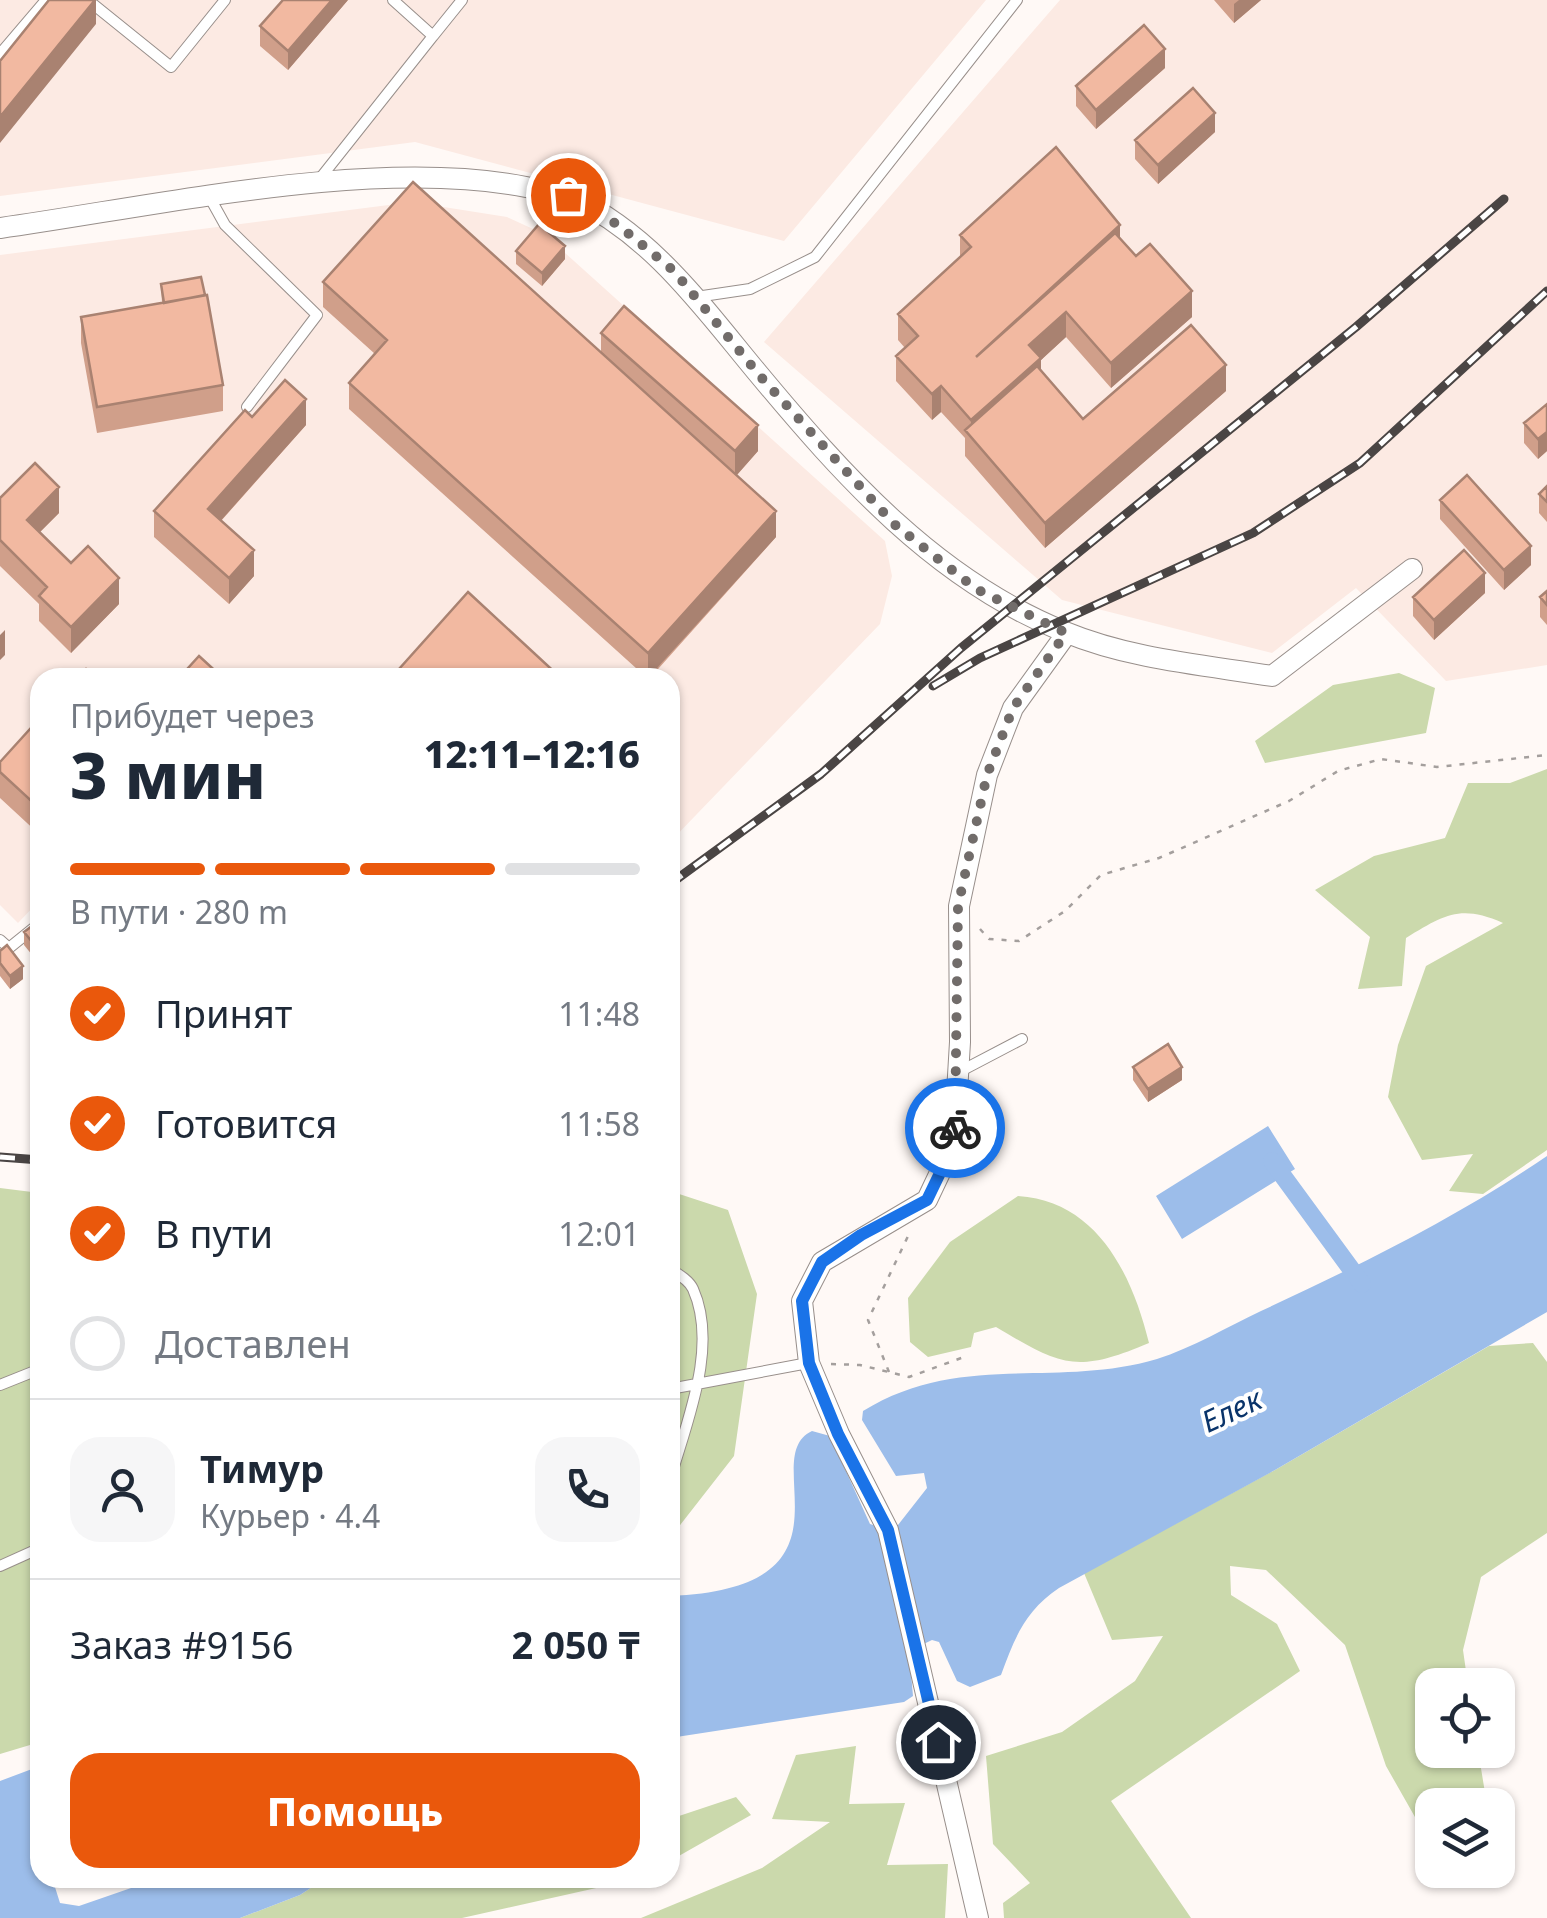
<!DOCTYPE html>
<html lang="ru">
<meta charset="utf-8">
<style>
body{margin:0;font-family:"Noto Sans",sans-serif;background:#f6f6f7;color:#1f2937;height:100vh;display:flex;flex-direction:column;font-size:38px;white-space:nowrap}
*{box-sizing:border-box;margin:0}
p{font-size:32px;color:#747a83}
.icon{flex:none;width:55px;height:55px;fill:none;stroke:currentColor;stroke-width:2;stroke-linecap:round;stroke-linejoin:round}
.map{position:relative;flex:1;overflow:hidden}
.sheet{position:absolute;left:30px;top:668px;width:650px;height:1220px;display:flex;flex-direction:column;background:#fff;border-radius:30px;box-shadow:0 2px 8px #0004}
.sheet>*{flex:none}
.buttons{position:absolute;left:1415px;top:1668px;display:grid;gap:20px}
.buttons a{display:grid;place-items:center;width:100px;height:100px;border-radius:20px;background:#fff;box-shadow:0 2px 8px #0004;font-size:50px}
.pin{position:absolute;display:grid;place-items:center;width:85px;height:85px;color:#fff;margin:-42px;border:5px solid #fff;border-radius:50%;box-shadow:0 2px 10px #0007}
.courier{position:absolute;display:grid;place-items:center;width:100px;height:100px;margin:-50px;border:8px solid #1a73e8;border-radius:50%;background:#fff;color:#222;box-shadow:0 2px 12px #0007}
.head em{font-style:normal;font-weight:800}
.head div{display:flex;flex-direction:column-reverse}
.head{display:flex;align-items:center;justify-content:space-between;height:170px;padding:0 40px}
h1{font-size:65px;font-weight:800;line-height:75px}
.bar{display:grid;grid-template-columns:repeat(4,1fr);gap:15px 10px;align-content:center;height:120px;padding:0 40px}
.bar i{height:12px;border-radius:8px;background:#e0e1e3}
.bar .on{background:#ea580c}
.bar p{grid-column:span 4}
.line{display:flex;align-items:center;gap:25px;padding:0 40px;border-top:2px solid #e0e1e3}
.line div{flex:1}
.round{display:grid;place-items:center;flex:none;width:105px;height:105px;border-radius:30px;background:#f6f6f7}
ol{padding:0 40px;list-style:none}
li{display:flex;align-items:center;gap:30px;height:110px}
li p{margin-inline-start:auto}
li .icon{padding:10px;border-radius:50%;background:#ea580c;color:#fff;stroke-width:4}
li:last-child{color:#747a83}
li i{width:55px;height:55px;border:5px solid #e0e1e3;border-radius:50%}
.button{display:flex;gap:20px;margin-top:auto;padding:20px 40px}
.button a{flex:1;height:115px;border-radius:30px;background:#ea580c;color:#fff;font-size:40px;font-weight:800;line-height:115px;text-align:center}
.map>svg:first-child{display:block}
.built{fill:#fceae3}
.green{fill:#cbd9ac}
.water{fill:#9cbdea}
.lines{fill:none;stroke-linecap:round;stroke-linejoin:round}
.canal{stroke:#9cbdea;stroke-width:18}
.lane-casing{stroke:#988f8b;stroke-width:12}
.street-casing{stroke:#988f8b;stroke-width:22}
.path{stroke:#a49f9d;stroke-width:2.5;stroke-dasharray:5 8;stroke-linecap:butt}
.lane{stroke:#fff;stroke-width:10}
.street{stroke:#fff;stroke-width:20}
.rail-casing{stroke:#4a4544;stroke-width:9}
.rail{stroke:#fff;stroke-width:5;stroke-dasharray:15;stroke-linecap:butt}
.wall{fill:#d09f8a}
.shaded-wall{fill:#a98271}
.building{fill:#f2b9a1;stroke:#a98271;stroke-width:2.5}
.done{stroke:#716c6a;stroke-width:10;stroke-dasharray:0 18}
.route{stroke:#1a73e8;stroke-width:12}
.labels{text-anchor:middle;stroke-width:8;stroke-linejoin:round;paint-order:stroke}
.water-label{font-size:30px;font-style:italic;fill:#0a346a;stroke:#fff}
</style>
<div class="map">
<svg width="1547" height="1918" viewBox="0 0 1547 1918">
<rect width="100%" height="100%" fill="#fff9f6"/>
<path class="built" d="M0,0H986L784,241L415,142L0,196Z
M1060,0H1547V665L1446,681L1356,588L1272,653L1062,600L764,342Z
M412,202L507,217L544,234L885,541L892,576L880,624L670,842V678H40V900L18,923L0,905V255Z"/>
<path class="green" d="M1399,673L1435,688L1426,733L1265,763L1255,741L1333,685Z
M1547,769V1150L1483,1194L1449,1191L1473,1154L1422,1160L1388,1097L1398,1045L1426,966L1503,923C1460,904 1444,915 1406,938L1402,986L1358,989L1370,937L1315,890L1374,856L1445,838L1468,783H1510Z
M0,1188L40,1193V1742L0,1754Z
M670,1191L728,1210L757,1294L734,1456L670,1538Z
M1018,1196C1097,1201 1132,1274 1149,1343C1076,1374 1061,1366 996,1327L974,1333L971,1347L928,1357L910,1342L908,1298L950,1242Z
M1533,1343L1547,1362V1533L1481,1577L1463,1650L1468,1685H1432V1750H1478L1487,1805H1432V1847L1386,1766L1345,1645L1266,1570L1230,1566L1231,1595L1277,1624L1300,1671L1111,1801L1191,1918H1004L1003,1903L1030,1883L993,1844L986,1756L1062,1732L1135,1681L1163,1636L1112,1640L1084,1573L1275,1470L1489,1346Z
M856,1746L849,1804L905,1803L887,1865L948,1864L945,1918H641L762,1868L830,1822L772,1819L796,1755Z
M736,1797L751,1815L670,1861V1819Z
M326,1878H641L462,1918H240L300,1895Z"/>
<path class="water" d="M1268,1126L1295,1169L1182,1239L1156,1196Z
M1547,1156V1312L1275,1470L1059,1588C1025,1611 1015,1637 1001,1675L970,1687L957,1681L939,1642L932,1640L909,1651L913,1696L904,1702L670,1738V1596C869,1588 755,1458 812,1431L830,1436L870,1524L888,1530L898,1525L927,1488L924,1473L896,1476L862,1420L863,1411C960,1351 1055,1389 1157,1359C1192,1348 1227,1327 1261,1311C1360,1265 1456,1218 1547,1156Z
M40,1766V1878H60L54,1884L60,1903L79,1906L160,1878H326L300,1895L240,1918H0V1781Z"/>
<g class="lines">
<path class="canal" d="M1272,1161L1362,1284"/>
<defs>
<path id="lane" d="M88,0L171,67L225,0
M433,36L462,0
M0,54L46,0
M318,181L433,36L393,0
M210,198L225,225L317,315L247,407
M696,297L750,289L815,257L1017,0
M0,940L9,948L40,923
M959,1072L1022,1039
M670,1269C678,1274 689,1280 693,1289C719,1347 686,1423 670,1480
M0,1385L40,1369
M670,1389L808,1363
M0,1566L40,1548"/>
<path id="street" d="M0,228C157,206 373,157 526,187C540,190 558,191 571,197C651,234 702,306 756,371C844,477 936,580 1065,632C1130,659 1204,665 1272,676L1412,569
M978,1918L888,1530L839,1434L809,1363L802,1301L822,1262L927,1200L954,1143L960,1042L959,906L987,775L1013,708L1067,633"/>
</defs>
<use href="#lane" class="lane-casing"/>
<use href="#street" class="street-casing"/>
<path class="path" d="M980,929L989,939L1019,941L1065,911L1101,875L1159,858L1289,801L1338,771L1381,759L1437,767L1547,755
M831,1364L860,1365L909,1377L964,1357
M889,1372L868,1320L910,1232"/>
<use href="#lane" class="lane"/>
<use href="#street" class="street"/>
<defs>
<path id="rail" d="M631,678L635,673
M933,686L980,658L1253,533L1360,463L1547,291
M670,884L821,774L961,648L1356,327L1504,199
M0,1157L40,1160"/>
</defs>
<use href="#rail" class="rail-casing"/>
<use href="#rail" class="rail"/>
</g>
<path class="wall" d="M348,0L288,70L260,46V26Z
M1214,0H1261L1234,23Z
M1165,68L1096,129L1076,106V86Z
M1215,132L1158,184L1135,159V140Z
M960,235L1120,239L1192,317L1111,388L1066,337L1041,360V371L1083,419L1226,391L1045,548L965,456V438L941,412L932,420L896,381V356L905,348L898,340V314L960,257Z
M516,251L565,259L542,286L516,264Z
M323,282L601,353V333L758,451L737,475L776,537L650,678H647L349,409V383L375,354L323,307Z
M161,284L223,385V411L97,433L81,343V317L162,303Z
M1547,404V451L1538,459L1524,443V423Z
M252,417L306,425L221,521L254,576L229,604L154,537V511Z
M1547,486V522L1539,513V494Z
M0,498L59,513L40,532L71,563L119,604L71,653L39,621V604L0,566Z
M1440,500L1531,565L1504,590L1440,519Z
M1547,591V625L1540,617V597Z
M1485,593L1434,640L1413,616V597Z
M40,718V835L0,798V762Z
M40,920V958L37,961L24,945V932Z
M0,951L23,979L10,989L0,976Z
M1133,1067L1182,1080L1148,1102L1133,1080Z"/>
<path class="shaded-wall" d="M95,0H96V24L0,143V117Z
M332,0H348L288,70V51Z
M1239,0H1261L1234,23V4Z
M1165,49V68L1096,129V110Z
M1215,113V132L1158,184V165Z
M1120,225V251L976,357Z
M565,246V259L542,286V273Z
M1192,291V317L1111,388V363Z
M1066,312V337L1041,360V384L971,438V420L1029,345Z
M1226,365V391L1045,548V523Z
M941,386V412L932,420V394Z
M306,399V425L208,535V509Z
M758,425V451L735,477V451Z
M1547,432V451L1538,459V439Z
M59,487V513L27,545V520Z
M776,511V537L648,678V653Z
M1531,546V565L1504,590V570Z
M254,550V576L229,604V578Z
M1485,573V593L1434,640V620Z
M119,578V604L71,653V627Z
M5,630V655L0,660V635Z
M40,945V958L37,961V948Z
M23,966V979L10,989V976Z
M1182,1067V1080L1148,1102V1089Z"/>
<path class="building" d="M49,0H95L0,117V61Z
M283,0H332L288,51L260,26Z
M1144,25L1165,49L1096,110L1076,86Z
M1193,88L1215,113L1158,165L1135,140Z
M1056,147L1120,225L976,357L1115,233L1136,256L1150,244L1192,291L1111,363L1066,312L1029,345L1041,358L971,420L941,386L932,394L896,356L918,336L898,314L971,247L960,235Z
M413,182L776,511L648,653L349,383L387,340L323,282Z
M539,224L565,246L542,273L516,251Z
M201,277L205,295L164,303L161,284Z
M207,295L223,385L97,407L81,317Z
M624,306L758,425L735,451L601,333Z
M1191,325L1226,365L1045,523L965,430L1037,366L1083,419Z
M285,380L306,399L208,509L254,550L229,578L154,511L245,410L252,417Z
M1547,404V432L1538,439L1524,423Z
M35,463L59,487L27,520L71,563L88,546L119,578L71,627L39,596L47,587L0,540V498Z
M1467,475L1531,546L1504,570L1440,500Z
M1547,486V502L1539,494Z
M1464,550L1485,573L1434,620L1413,597Z
M1547,591V605L1540,597Z
M468,592L561,678H391Z
M199,656L222,677L221,678H179Z
M86,669L95,678H78Z
M40,718V809L0,772V762Z
M40,920V945L37,948L24,932Z
M7,945L23,966L10,976L0,963V951Z
M1168,1044L1182,1067L1148,1089L1133,1067Z"/>
<g class="lines">
<path class="done" d="M568,195L618,225L674,271L760,376L894,524L976,589L1066,633L1013,708L987,775L958,906L955,1128"/>
<path class="route" d="M938,1742L888,1530L838,1434L809,1363L802,1301L822,1262L861,1235L927,1200L954,1144L955,1128"/>
</g>
<g class="labels">
<g class="water-label">
<text transform="translate(1232 1411) rotate(-25)" y="10">Елек</text>
</g>
</g>
</svg>
<div class="buttons">
<a><svg class="icon" aria-label="locate" viewBox="0 0 24 24"><circle cx="12" cy="12" r="6"/><path d="M12 2v4M12 18v4M2 12h4M18 12h4"/></svg></a>
<a><svg class="icon" aria-label="layers" viewBox="0 0 24 24"><path d="M12 4l9 5-9 5-9-5zM3 14l9 5 9-5"/></svg></a>
</div>
<div class="pin" style="left:568px;top:195px;background:#ea580c"><svg class="icon" aria-label="bag" viewBox="0 0 24 24"><path d="M5 8h14l-1 12H6zM9 8a3 3 0 0 1 6 0"/></svg></div>
<div class="pin" style="left:938px;top:1742px;background:#1f2937"><svg class="icon" aria-label="home" viewBox="0 0 24 24"><path d="M3 11l9-7 9 7M6 9v11h12V9"/></svg></div>
<div class="courier" style="left:955px;top:1128px"><svg class="icon" aria-label="bike" viewBox="0 0 24 24"><circle cx="6" cy="16" r="4"/><circle cx="18" cy="16" r="4"/><path d="M6 16l4-8h5l3 8M10 8l3 8H6M13 5h3"/></svg></div>
<section class="sheet">
<div class="head"><div><h1>3 мин</h1><p>Прибудет через</p></div><em>12:11–12:16</em></div>
<div class="bar"><i class="on"></i><i class="on"></i><i class="on"></i><i></i><p>В пути · 280 m</p></div>
<ol>
<li><svg class="icon" aria-label="check" viewBox="0 0 24 24"><path d="M5 12l5 5 9-10"/></svg>Принят<p>11:48</p></li>
<li><svg class="icon" aria-label="check" viewBox="0 0 24 24"><path d="M5 12l5 5 9-10"/></svg>Готовится<p>11:58</p></li>
<li><svg class="icon" aria-label="check" viewBox="0 0 24 24"><path d="M5 12l5 5 9-10"/></svg>В пути<p>12:01</p></li>
<li><i></i>Доставлен</li>
</ol>
<div class="line" style="height:180px"><a class="round"><svg class="icon" aria-label="person" viewBox="0 0 24 24"><circle cx="12" cy="8" r="4"/><path d="M4 21q1-7 8-7t8 7"/></svg></a><div><b>Тимур</b><p>Курьер · 4.4</p></div><a class="round"><svg class="icon" aria-label="phone" viewBox="0 0 24 24"><path d="M5 4h4l2 5-3 2q2 4 5 5l2-3 5 2v4C11 20 4 13 5 4z"/></svg></a></div>
<div class="line" style="height:130px"><div>Заказ #9156</div><b>2 050 ₸</b></div>
<div class="button"><a>Помощь</a></div>
</section>
</div>
